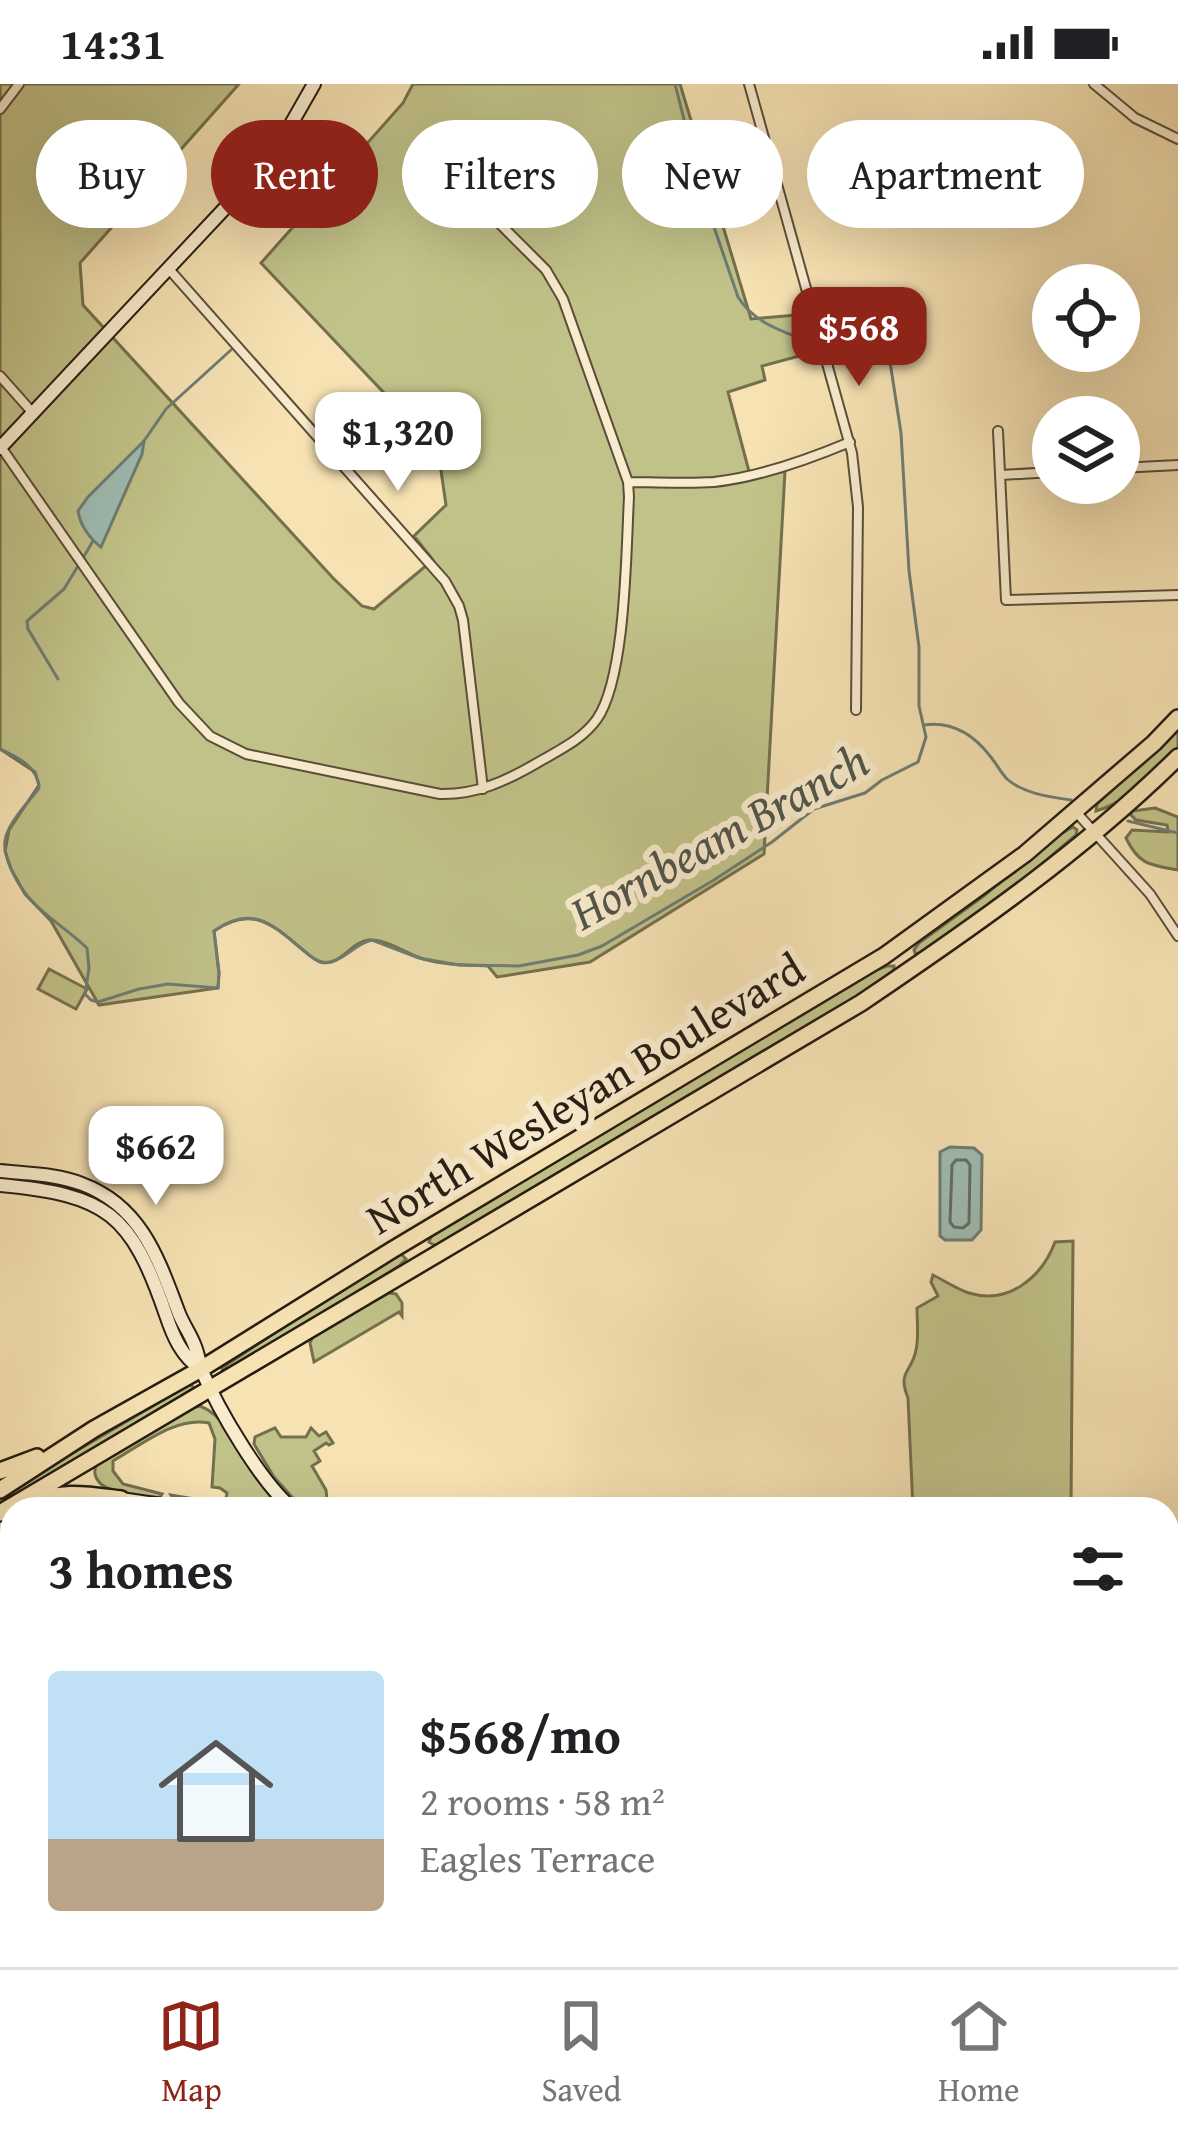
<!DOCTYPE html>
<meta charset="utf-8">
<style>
:root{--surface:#fff;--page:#f2f2f2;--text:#202124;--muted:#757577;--line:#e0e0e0;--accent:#8f2418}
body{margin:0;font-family:"Gentium Book Plus",serif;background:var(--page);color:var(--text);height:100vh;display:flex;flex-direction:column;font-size:45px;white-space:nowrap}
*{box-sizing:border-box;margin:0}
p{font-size:39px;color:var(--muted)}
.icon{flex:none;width:66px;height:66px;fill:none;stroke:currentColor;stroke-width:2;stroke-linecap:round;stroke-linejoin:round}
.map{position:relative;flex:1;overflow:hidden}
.side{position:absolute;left:0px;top:1413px;width:1179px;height:471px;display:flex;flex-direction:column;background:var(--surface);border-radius:36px 36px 0 0;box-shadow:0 12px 48px #0002}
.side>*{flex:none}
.hud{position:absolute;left:36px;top:36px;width:1107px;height:108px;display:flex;gap:24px}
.tools{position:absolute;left:1032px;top:180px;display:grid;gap:24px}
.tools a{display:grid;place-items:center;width:108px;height:108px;border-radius:50%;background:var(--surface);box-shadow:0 12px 48px #0002;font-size:60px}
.price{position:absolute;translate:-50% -102px;padding:0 27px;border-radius:24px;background:#fff;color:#222;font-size:39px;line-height:78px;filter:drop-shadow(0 3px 6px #0008)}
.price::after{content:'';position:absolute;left:50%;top:72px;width:36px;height:27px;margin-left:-18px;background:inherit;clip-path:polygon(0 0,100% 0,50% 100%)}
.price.selected{background:var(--accent);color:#fff}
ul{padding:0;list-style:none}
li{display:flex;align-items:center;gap:36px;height:300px;padding:0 48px}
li+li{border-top:3px solid var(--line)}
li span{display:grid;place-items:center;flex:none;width:336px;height:240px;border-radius:12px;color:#555}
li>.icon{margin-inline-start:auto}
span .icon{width:144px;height:144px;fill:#fffc;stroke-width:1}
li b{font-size:51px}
h2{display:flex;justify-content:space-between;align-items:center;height:144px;padding:0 48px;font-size:51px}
.chip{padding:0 42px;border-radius:54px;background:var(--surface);box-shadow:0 12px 48px #0002;font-size:42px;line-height:108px}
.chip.selected{background:var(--accent);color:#fff}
.status{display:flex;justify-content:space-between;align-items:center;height:84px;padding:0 60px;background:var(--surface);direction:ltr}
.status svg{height:33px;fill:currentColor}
.menu{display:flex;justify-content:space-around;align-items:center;height:168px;border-top:3px solid var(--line);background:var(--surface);font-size:33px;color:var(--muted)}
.menu a{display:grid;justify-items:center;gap:6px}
.menu .selected{color:var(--accent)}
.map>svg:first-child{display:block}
</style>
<div class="status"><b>14:31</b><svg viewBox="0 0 49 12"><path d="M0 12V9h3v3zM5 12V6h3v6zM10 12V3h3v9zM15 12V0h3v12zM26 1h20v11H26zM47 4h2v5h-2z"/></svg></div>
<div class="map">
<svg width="1178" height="1883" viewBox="0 0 1178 1883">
<rect width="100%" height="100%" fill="#f6e2b3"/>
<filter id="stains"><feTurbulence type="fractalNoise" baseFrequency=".00167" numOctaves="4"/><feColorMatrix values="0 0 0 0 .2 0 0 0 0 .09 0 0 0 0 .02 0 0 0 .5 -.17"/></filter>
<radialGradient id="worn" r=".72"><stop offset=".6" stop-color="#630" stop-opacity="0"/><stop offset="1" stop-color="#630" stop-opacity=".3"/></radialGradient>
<path fill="#c1c289" stroke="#74704e" stroke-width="3" d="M0 0H239L80 179 83 221 333 494 362 522 374 525 433 476 414 452 446 421 438 366 261 179 403 19 413 0H680L751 235 808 230 818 267 762 282 765 296 728 308 751 395 785 387 764 770 590 878 497 893 488 882C466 881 444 881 423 875 407 870 386 855 369 856 351 857 340 884 320 878 312 875 304 866 297 861 269 837 249 823 214 847L219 889 218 904 99 921 51 837 25 810 11 785 5 767 9 746 39 701 35 688 0 665Z
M1178 645V665C1154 688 1129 718 1096 727L1097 720Z
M1155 724 1178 733V786C1150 781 1139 781 1126 754L1132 746 1168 748 1167 741 1136 736 1131 731 1132 727Z
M1073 743 1077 746 1076 751 992 822 920 870 915 869 914 866 919 859 985 811 1048 757Z
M887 882H894L893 891 874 904 442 1160 434 1161 429 1158 433 1148 866 890Z
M49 885 87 905 76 925 38 905Z
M1073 1157 1071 1425H913L908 1314C897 1287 912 1288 916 1266 919 1253 917 1237 917 1224L938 1212 931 1198 933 1191C945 1197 957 1205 969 1209 1009 1221 1042 1193 1055 1158Z
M397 1171 401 1170 406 1175 399 1182 235 1284 224 1287 222 1285 228 1280 388 1174Z
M389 1209 396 1210 402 1219V1232L399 1228 314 1278 310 1259 314 1250Z
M190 1300 194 1304 0 1422V1412Z
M200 1322C226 1332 237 1362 250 1385 257 1396 266 1407 275 1418L274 1425H223L175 1417 171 1411 225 1420 227 1409 220 1404 212 1403 215 1355 209 1339C176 1332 141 1361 113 1377V1387L123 1400 162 1410 160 1413C147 1414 108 1409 99 1398 93 1391 95 1387 96 1378L184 1326Z
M275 1344 281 1353H306L311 1344 319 1352 326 1348 333 1359 329 1361 326 1359 314 1367 320 1377 312 1382 326 1406 328 1425 301 1423 274 1393 254 1360 255 1353Z
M0 1541 12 1542V1731L9 1733 12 1760H0Z
M1167 1721 1178 1723V1883H1151L1154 1872H1167Z
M287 1872H390L399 1883H278Z
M586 1872H792L795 1883H578L576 1880Z"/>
<path fill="#9ebdb4" stroke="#6e7d73" stroke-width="3" d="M144 357 142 370 101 463C90 455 80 441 78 427L88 413Z
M950 1063 974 1064 982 1071 981 1146 972 1156H945L940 1152V1068Z"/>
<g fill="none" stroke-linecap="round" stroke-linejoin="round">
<path stroke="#626d63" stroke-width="3" d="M956 1076H966L970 1081 969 1139 963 1144 954 1143 950 1138 952 1081Z"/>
<path stroke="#6e7d73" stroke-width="3" d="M675 0 704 114 738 213C756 242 787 248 817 261
M144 357 166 325 231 266
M83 474 93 457
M58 595 28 545 27 537 64 505 78 482
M924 641C952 637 973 650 990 672 996 679 1001 689 1007 695 1024 710 1051 713 1071 716
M0 665C18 673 38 683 39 704 28 719 12 734 6 752 3 762 6 771 9 780 26 824 55 834 87 864L89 884 85 910 91 916 98 918 139 905 168 900 218 904 219 889 214 847C249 822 269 837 298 862 306 868 312 876 322 878 339 882 355 859 372 856L419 874 459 881 519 882 578 871 602 862 714 796 772 758 814 725 865 709 882 696 918 678 926 653 919 622V563L909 487 901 349 888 265 884 261 827 262
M1128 737 1178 749"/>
<defs>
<path id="street" d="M749 0 852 369 858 423 856 626
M1094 0 1135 34 1178 55
M0 25 19 0
M168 184 445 497 459 522 463 536 483 705
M0 292 32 328
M998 347 1006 516 1178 511
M1 363 179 619 210 652 246 670 440 710C476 711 506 697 537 679 559 666 582 656 597 635 626 593 626 467 629 413L628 398 563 215 546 186 501 141 536 86
M1119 384 1178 381
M1001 391 1053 388
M628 398C657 398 686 400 714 398 760 393 807 376 850 358
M1076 728 1150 810 1178 852
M1167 1515 1178 1452"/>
<path id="secondary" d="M0 364 256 91 286 49 314 0
M0 1087C27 1090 57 1090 82 1100 141 1122 158 1174 178 1227 182 1239 190 1249 194 1260 198 1269 199 1278 202 1287 218 1325 261 1399 293 1425
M0 1101C107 1111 131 1129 166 1231 173 1252 182 1273 200 1284
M121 1415 189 1425
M1167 1716 1178 1717
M271 1883 280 1872"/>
<path id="highway" d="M0 1387 37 1373
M0 1406 94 1345 201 1285 392 1166 884 872 1025 770 1154 659 1178 634
M29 1421C60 1405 89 1411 121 1415
M0 1429 861 919C972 844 1083 767 1178 673"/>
</defs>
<use href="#street" stroke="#5a4e3a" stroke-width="12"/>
<use href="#secondary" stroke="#261d12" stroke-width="16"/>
<use href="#highway" stroke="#261d12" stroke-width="20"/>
<use href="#street" stroke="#f9ecce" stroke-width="8"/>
<use href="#secondary" stroke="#f9ecce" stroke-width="12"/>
<use href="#highway" stroke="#f6e2b3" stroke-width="15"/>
</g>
<g text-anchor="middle" stroke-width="12" stroke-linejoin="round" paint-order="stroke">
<g font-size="45" fill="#261d12" stroke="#f9ecce">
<text transform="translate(585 1009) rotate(-31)" y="16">North Wesleyan Boulevard</text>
</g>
<g font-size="48" font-style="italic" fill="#50554b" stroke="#f9ecce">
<text transform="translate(719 752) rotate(-29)" y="17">Hornbeam Branch</text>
</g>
</g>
<rect width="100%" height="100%" filter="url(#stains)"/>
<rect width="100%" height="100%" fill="url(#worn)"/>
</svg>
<div class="tools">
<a><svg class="icon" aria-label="locate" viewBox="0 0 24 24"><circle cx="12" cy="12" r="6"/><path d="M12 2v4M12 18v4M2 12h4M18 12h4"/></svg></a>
<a><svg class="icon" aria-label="layers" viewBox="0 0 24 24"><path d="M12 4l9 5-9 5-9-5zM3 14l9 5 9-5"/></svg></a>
</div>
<b class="price selected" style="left:859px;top:305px">$568</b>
<b class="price" style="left:398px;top:410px">$1,320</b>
<b class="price" style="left:156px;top:1124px">$662</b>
<div class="hud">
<a class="chip">Buy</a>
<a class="chip selected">Rent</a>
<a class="chip">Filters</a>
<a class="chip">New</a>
<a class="chip">Apartment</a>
</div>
<section class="side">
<h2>3 homes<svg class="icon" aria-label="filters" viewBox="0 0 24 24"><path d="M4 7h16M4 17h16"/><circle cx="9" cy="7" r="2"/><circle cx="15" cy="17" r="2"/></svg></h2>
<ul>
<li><span style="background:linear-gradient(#bfe0f5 70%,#b9a48a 0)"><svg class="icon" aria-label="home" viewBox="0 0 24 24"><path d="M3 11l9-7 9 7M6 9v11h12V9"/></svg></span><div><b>$568/mo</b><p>2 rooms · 58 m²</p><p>Eagles Terrace</p></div></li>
</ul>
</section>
</div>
<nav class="menu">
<a class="selected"><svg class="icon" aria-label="map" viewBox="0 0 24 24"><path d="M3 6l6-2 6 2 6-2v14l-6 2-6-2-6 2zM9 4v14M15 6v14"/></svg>Map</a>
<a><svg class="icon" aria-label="saved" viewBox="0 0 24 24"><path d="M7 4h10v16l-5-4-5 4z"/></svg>Saved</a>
<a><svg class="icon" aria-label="home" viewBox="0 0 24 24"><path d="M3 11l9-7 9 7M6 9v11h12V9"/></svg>Home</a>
</nav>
